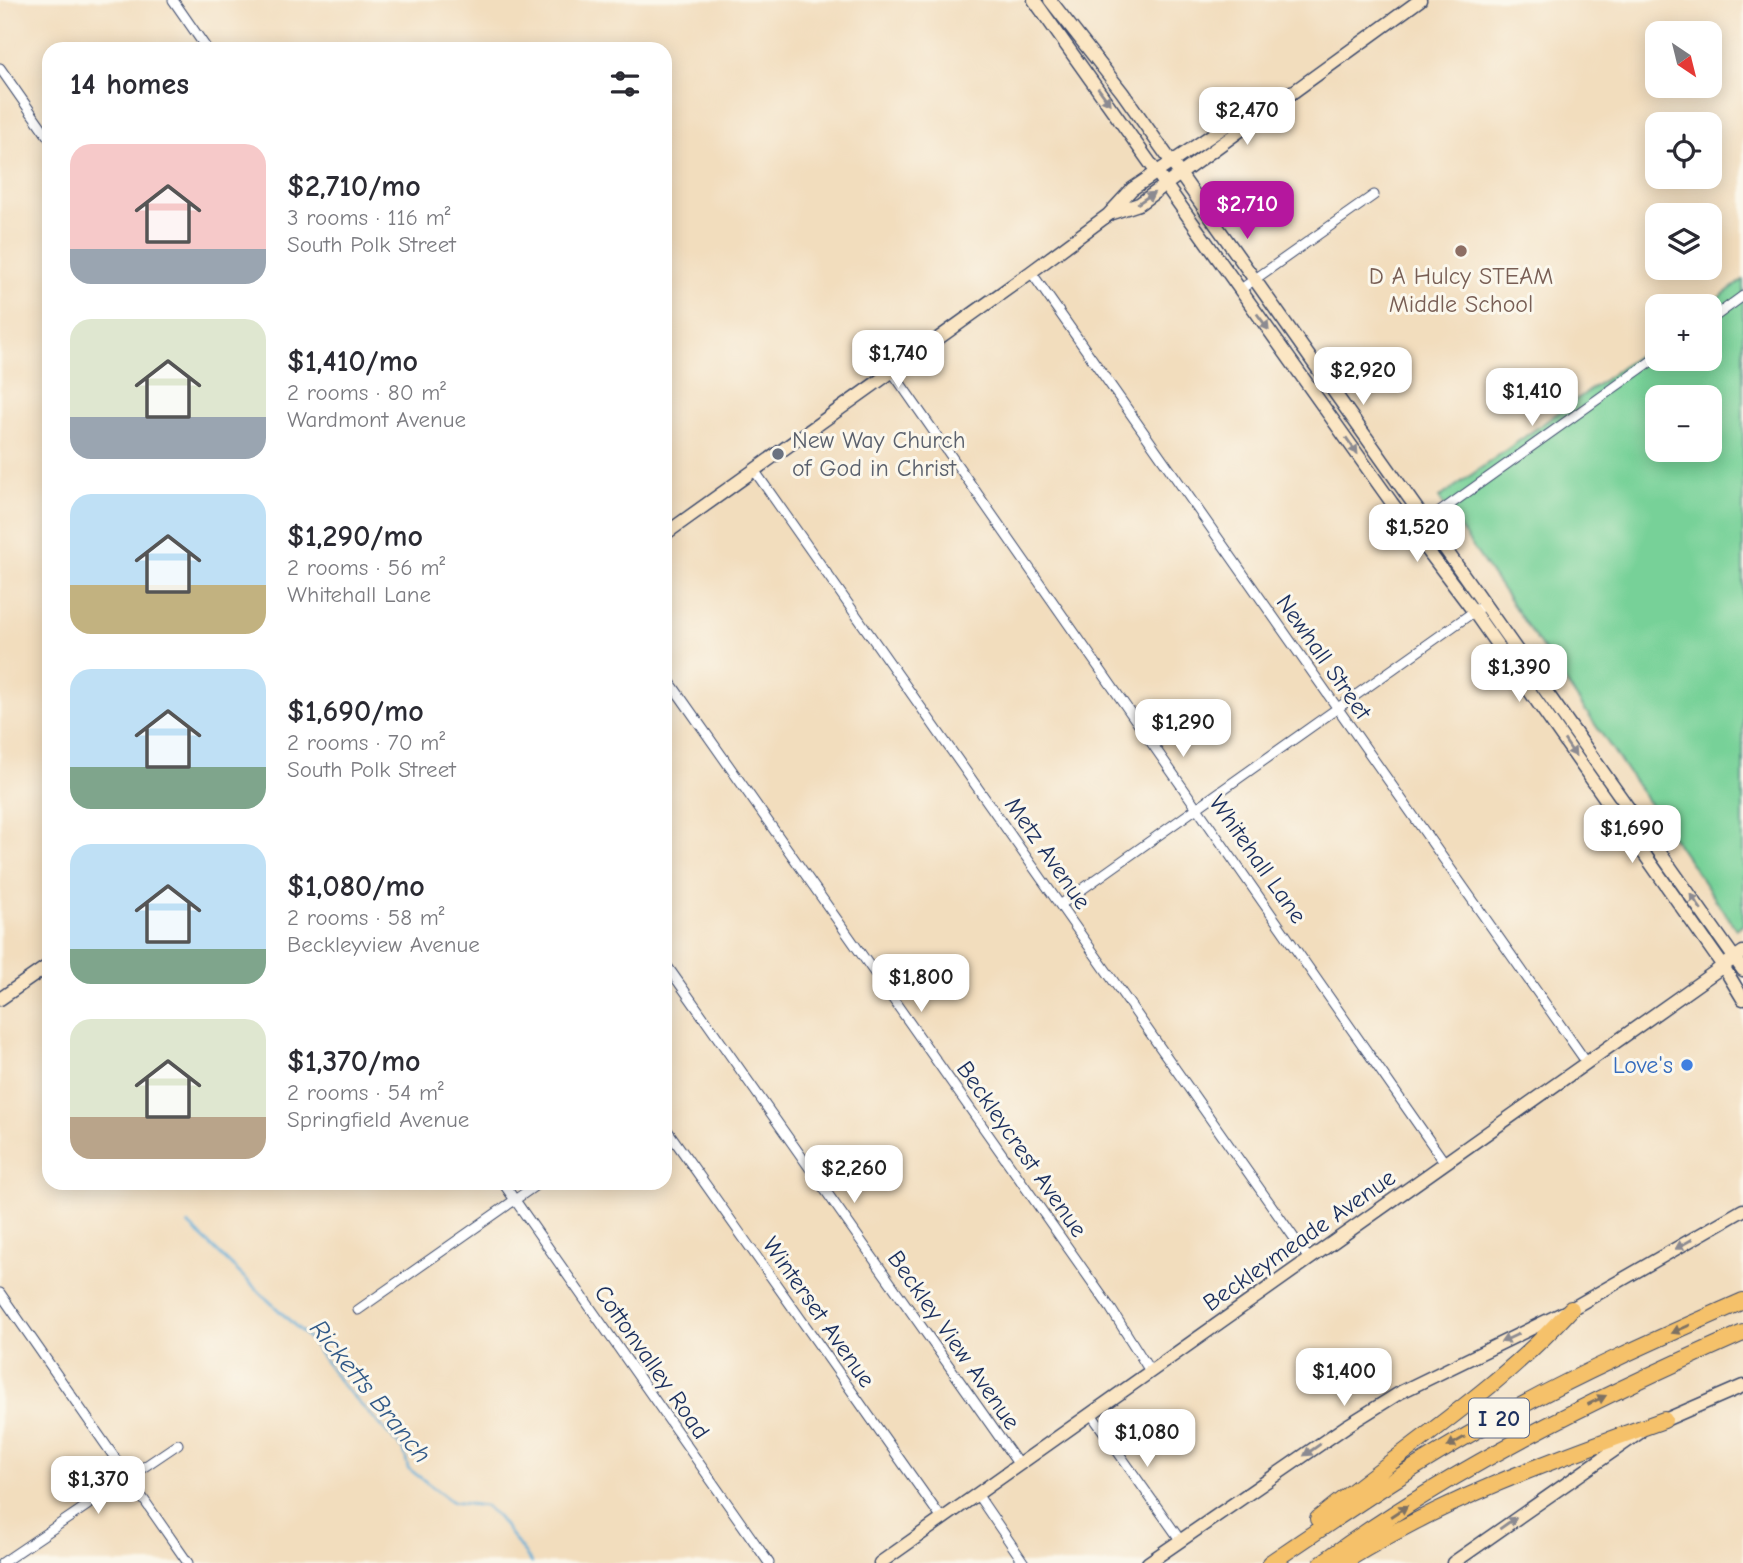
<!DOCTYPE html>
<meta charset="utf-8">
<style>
:root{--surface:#fff;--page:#f2f2f3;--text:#2b2b33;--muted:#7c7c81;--accent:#b5179e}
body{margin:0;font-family:"Comic Neue",sans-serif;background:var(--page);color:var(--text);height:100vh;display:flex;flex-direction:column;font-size:26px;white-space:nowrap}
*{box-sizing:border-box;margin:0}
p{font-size:23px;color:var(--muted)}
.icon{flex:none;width:38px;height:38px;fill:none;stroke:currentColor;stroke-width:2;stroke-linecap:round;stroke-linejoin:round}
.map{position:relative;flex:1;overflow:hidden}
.drawer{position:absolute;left:42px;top:42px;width:630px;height:1148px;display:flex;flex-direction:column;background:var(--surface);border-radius:21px;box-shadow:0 4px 18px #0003}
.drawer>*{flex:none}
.needle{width:46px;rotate:145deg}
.buttons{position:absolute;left:1645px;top:21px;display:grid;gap:14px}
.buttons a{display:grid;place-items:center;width:77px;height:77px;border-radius:14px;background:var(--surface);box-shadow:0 4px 18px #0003;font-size:35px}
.price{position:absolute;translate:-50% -60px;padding:0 16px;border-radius:14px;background:#fff;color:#222;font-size:23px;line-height:46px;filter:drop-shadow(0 2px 4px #0008)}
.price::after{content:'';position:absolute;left:50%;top:42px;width:21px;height:16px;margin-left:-10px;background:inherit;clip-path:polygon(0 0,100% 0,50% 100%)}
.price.on{background:var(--accent);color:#fff}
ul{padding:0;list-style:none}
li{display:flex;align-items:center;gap:21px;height:175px;padding:0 28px}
li span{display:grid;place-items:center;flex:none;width:196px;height:140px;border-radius:21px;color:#555}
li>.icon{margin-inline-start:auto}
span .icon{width:84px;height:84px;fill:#fffc;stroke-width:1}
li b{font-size:30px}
h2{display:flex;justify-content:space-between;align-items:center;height:84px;padding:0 28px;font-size:30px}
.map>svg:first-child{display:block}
</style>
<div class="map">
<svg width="1743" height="1563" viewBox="0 0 1743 1563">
<rect width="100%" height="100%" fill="#fbf7ec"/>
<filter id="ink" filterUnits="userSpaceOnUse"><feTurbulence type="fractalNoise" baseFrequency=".0143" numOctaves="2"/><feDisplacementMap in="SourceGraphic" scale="14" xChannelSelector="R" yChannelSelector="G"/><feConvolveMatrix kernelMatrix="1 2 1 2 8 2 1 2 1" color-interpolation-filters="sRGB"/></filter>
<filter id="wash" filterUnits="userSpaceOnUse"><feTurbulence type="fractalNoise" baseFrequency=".00686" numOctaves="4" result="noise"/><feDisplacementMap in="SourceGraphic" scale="28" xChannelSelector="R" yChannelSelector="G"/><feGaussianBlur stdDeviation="1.57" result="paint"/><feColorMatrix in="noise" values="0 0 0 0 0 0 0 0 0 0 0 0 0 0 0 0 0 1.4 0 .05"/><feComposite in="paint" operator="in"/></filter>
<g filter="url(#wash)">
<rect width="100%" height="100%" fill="#f2ddbd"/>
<path fill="#77d198" stroke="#49807b" stroke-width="2" fill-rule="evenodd" d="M1743 280V924L1736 929 1439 498 1657 342V359H1710V306H1707ZM1657 397H1710V450H1657Z"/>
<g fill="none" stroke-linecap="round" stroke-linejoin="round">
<path stroke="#5eabd7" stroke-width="2.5" d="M188 1224 309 1339 343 1386 404 1450 408 1468 452 1502 484 1506 495 1514 532 1563"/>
</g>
</g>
<g filter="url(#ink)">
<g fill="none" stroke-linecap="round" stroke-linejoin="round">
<defs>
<path id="street" d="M173 0 207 49
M0 68 49 138
M1031 272 1587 1063
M1241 289 1374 195
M1710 320 1743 296
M893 373 1445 1163
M754 470 1309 1259
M1413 531 1657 357
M665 675 1111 1309 1150 1371
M1060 905 1479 608
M665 963 1019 1465
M665 1127 942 1519
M503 1183 769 1563
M0 1293 188 1563
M358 1310 539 1183
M1091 1414 1181 1541
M977 1494 1024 1563
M2 1563 178 1444"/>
<path id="secondary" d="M1034 0 1392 503 1474 612 1723 966 1743 999
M1050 0 1122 92 1743 970
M1112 213 1139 204 1420 0
M665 534 1031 272 1108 215 1132 189 1261 102 1294 91
M0 999 49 965
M1658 1423 1743 1386
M880 1563 1743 952
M1148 1563 1348 1425 1401 1392 1571 1309 1743 1210
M1453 1563 1639 1433"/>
<path id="highway" d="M1318 1519C1403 1449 1497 1391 1571 1309
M1270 1563C1348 1510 1425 1457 1508 1413 1584 1371 1664 1336 1743 1301
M1322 1563C1452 1468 1596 1398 1743 1333
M1342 1563C1443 1499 1552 1460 1664 1420"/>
</defs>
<use href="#street" stroke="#3b496c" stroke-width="11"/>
<use href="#secondary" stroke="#3b496c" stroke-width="15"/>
<use href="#highway" stroke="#3b496c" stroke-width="18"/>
<use href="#street" stroke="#fff" stroke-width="9"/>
<use href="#secondary" stroke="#fbe6c4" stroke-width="12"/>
<use href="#highway" stroke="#f5c16b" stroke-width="16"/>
</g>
<defs><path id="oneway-solid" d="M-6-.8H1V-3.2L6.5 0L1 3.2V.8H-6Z" transform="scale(1.75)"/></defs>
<g fill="#8b8a91">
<use href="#oneway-solid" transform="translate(1104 96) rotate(54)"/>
<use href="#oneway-solid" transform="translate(1146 198) rotate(-34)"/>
<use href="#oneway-solid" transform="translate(1263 322) rotate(54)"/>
<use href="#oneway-solid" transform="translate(1352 446) rotate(55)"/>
<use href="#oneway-solid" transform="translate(1570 748) rotate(55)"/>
<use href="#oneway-solid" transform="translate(1696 902) rotate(-125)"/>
<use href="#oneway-solid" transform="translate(1684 1244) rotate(150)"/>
<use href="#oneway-solid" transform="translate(1510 1338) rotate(155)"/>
<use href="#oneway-solid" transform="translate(1312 1450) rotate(145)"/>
<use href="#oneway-solid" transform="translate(1508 1523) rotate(-35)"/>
</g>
<g fill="#7d7164">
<use href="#oneway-solid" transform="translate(1681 1329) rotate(156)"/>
<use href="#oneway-solid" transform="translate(1597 1400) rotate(-26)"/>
<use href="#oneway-solid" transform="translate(1456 1442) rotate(150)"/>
<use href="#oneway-solid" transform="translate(1399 1511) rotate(-33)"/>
</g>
</g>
<circle fill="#8d6e63" stroke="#fbf7ec" stroke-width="2.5" cx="1461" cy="251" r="7"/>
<circle fill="#6b7280" stroke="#fbf7ec" stroke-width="2.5" cx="778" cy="454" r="7"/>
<circle fill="#3f7fe0" stroke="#fbf7ec" stroke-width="2.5" cx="1687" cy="1065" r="7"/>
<g text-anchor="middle" stroke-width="6" stroke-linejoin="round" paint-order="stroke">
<rect fill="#fbf7ec" stroke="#5e6b89" stroke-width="2" x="1469" y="1398.5" width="60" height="39" rx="5"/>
<g font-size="23" font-weight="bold" fill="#1b2f5e">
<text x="1499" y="1426">I 20</text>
</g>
<g font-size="24" fill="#785e54" stroke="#fbf7ec">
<text x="1461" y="284">D A Hulcy STEAM<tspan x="1461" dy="28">Middle School</tspan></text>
</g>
<g font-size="24" fill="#5b616d" stroke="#fbf7ec" text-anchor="start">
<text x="792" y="448">New Way Church<tspan x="792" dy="28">of God in Christ</tspan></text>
</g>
<g font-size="24" fill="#1b2f5e" stroke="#fbf7ec">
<text transform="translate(1324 657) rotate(55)" y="8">Newhall Street</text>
<text transform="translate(1048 853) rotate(55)" y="8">Metz Avenue</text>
<text transform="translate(1258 859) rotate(55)" y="8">Whitehall Lane</text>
<text transform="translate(1022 1149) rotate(55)" y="8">Beckleycrest Avenue</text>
<text transform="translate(1299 1240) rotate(-35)" y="8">Beckleymeade Avenue</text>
<text transform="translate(819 1312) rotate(55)" y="8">Winterset Avenue</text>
<text transform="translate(954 1340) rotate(55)" y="8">Beckley View Avenue</text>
<text transform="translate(652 1362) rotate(55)" y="8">Cottonvalley Road</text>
</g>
<g font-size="24" fill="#366cbe" stroke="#fbf7ec" text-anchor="end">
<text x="1673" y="1073">Love's</text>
</g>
<g font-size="26" font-style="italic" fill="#325a88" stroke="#fbf7ec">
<text transform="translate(371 1391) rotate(51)" y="9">Ricketts Branch</text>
</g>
</g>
</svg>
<div class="buttons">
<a><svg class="needle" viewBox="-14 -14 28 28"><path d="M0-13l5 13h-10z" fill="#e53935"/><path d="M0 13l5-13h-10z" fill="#7c7c81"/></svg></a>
<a><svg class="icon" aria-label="locate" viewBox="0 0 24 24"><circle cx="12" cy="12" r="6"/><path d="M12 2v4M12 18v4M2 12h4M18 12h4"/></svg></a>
<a><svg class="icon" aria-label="layers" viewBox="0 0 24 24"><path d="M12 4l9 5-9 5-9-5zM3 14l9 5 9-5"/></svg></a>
<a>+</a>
<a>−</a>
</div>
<b class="price" style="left:1247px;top:147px">$2,470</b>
<b class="price on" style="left:1247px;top:241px">$2,710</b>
<b class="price" style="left:898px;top:390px">$1,740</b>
<b class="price" style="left:1363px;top:407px">$2,920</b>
<b class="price" style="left:1532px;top:428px">$1,410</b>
<b class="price" style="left:1417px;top:564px">$1,520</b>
<b class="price" style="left:1519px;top:704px">$1,390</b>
<b class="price" style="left:1183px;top:759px">$1,290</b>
<b class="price" style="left:1632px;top:865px">$1,690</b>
<b class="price" style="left:921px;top:1014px">$1,800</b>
<b class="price" style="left:854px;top:1205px">$2,260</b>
<b class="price" style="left:1344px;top:1408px">$1,400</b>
<b class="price" style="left:1147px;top:1469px">$1,080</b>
<b class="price" style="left:98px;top:1516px">$1,370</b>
<section class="drawer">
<h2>14 homes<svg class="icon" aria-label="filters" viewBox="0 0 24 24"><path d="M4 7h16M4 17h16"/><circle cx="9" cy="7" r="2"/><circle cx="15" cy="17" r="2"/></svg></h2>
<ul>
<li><span style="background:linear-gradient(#f6c9c9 75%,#9aa5b1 0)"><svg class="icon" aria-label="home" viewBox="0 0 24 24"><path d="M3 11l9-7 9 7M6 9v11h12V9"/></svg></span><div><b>$2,710/mo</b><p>3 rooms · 116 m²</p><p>South Polk Street</p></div></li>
<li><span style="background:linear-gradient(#dfe7d0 70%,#9aa5b1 0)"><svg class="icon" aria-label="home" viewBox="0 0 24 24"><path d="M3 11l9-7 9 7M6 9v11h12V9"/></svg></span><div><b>$1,410/mo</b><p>2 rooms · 80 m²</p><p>Wardmont Avenue</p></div></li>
<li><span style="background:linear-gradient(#bfe0f5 65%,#c2b280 0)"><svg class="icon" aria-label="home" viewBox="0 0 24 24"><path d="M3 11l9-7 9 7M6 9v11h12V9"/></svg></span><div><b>$1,290/mo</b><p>2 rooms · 56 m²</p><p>Whitehall Lane</p></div></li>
<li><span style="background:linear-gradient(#bfe0f5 70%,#7fa58c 0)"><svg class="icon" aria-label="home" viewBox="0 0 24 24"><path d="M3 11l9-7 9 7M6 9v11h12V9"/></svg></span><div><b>$1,690/mo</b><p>2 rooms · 70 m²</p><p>South Polk Street</p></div></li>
<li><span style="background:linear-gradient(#bfe0f5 75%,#7fa58c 0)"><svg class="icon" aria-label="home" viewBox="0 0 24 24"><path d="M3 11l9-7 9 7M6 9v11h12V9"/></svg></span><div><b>$1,080/mo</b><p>2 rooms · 58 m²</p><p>Beckleyview Avenue</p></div></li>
<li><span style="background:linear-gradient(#dfe7d0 70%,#b9a48a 0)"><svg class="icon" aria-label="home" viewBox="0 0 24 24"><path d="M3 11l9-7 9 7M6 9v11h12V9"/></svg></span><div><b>$1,370/mo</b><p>2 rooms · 54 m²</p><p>Springfield Avenue</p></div></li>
</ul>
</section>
</div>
